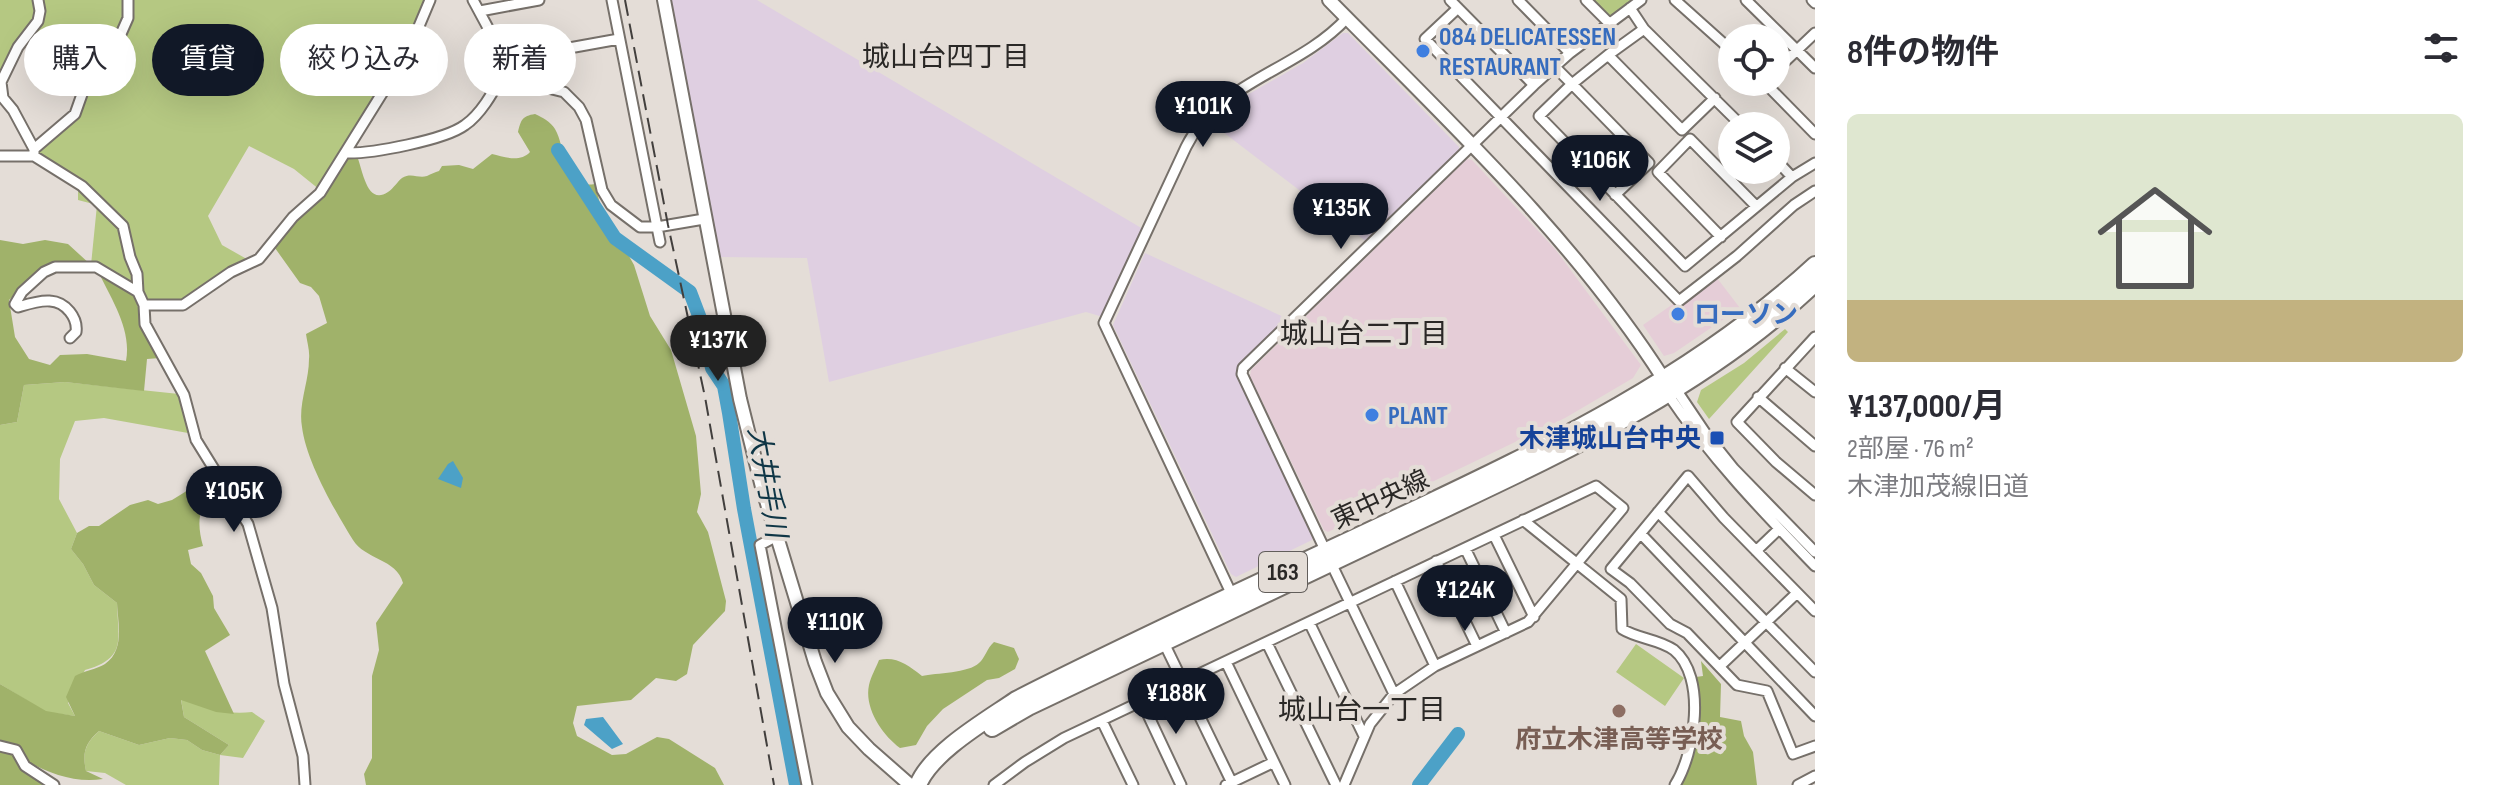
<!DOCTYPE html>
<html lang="ja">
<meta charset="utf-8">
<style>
:root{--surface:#fff;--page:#f7f7f7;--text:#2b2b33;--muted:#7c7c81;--accent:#111827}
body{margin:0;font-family:"Sofia Sans Condensed","Noto Sans JP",sans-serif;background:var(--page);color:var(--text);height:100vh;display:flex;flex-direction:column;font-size:30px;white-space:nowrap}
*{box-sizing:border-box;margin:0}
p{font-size:26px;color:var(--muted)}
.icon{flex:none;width:44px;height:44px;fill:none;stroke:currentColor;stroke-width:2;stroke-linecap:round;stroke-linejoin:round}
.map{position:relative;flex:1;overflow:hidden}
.side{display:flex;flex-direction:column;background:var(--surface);width:680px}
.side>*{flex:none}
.guide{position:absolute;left:24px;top:24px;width:760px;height:72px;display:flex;gap:16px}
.buttons{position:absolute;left:1718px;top:24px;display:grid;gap:16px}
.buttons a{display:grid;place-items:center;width:72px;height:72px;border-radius:50%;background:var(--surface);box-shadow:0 8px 32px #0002;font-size:40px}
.price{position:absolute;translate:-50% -68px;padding:0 18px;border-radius:28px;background:var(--accent);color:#fff;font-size:26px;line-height:52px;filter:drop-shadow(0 2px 4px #0008)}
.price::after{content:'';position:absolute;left:50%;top:48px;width:24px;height:18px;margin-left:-12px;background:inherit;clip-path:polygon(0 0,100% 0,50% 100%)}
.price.active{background:#222;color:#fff}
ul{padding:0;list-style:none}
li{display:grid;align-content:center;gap:16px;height:424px;padding:0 32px}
li span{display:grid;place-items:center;height:248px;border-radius:12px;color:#555}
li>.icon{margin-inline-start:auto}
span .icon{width:144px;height:144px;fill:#fffc;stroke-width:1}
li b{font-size:34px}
h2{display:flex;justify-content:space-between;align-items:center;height:96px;padding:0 32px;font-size:34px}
.tag{padding:0 28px;border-radius:36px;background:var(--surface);box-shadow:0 8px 32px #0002;font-size:28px;line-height:72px}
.tag.active{background:var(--accent);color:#fff}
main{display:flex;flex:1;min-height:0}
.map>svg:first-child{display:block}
</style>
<main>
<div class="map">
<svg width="1815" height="785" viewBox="0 0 1815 785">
<rect width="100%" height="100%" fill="#e4ddd7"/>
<path fill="#e5cdd7" d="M1467 159 1472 160 1555 249 1641 365 1633 378 1565 418 1328 532 1324 530 1250 376 1251 370Z
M1717 278 1740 308 1674 353 1664 356 1643 325 1673 304 1678 307Z"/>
<path fill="#dfcfe1" d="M671 0H757L1143 229 1103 317 1086 312 829 382 807 258 720 257Z
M1343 33H1348L1459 147V152L1367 242 1210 122 1228 106 1303 63Z
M1145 253 1288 319 1236 370 1314 534 1312 540 1236 577 1231 574 1113 325Z"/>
<path fill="#b5c882" d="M0 0H127C129 34 103 65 82 88L71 82 82 69 26 43C10 52 3 82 0 99Z
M129 0H426L410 35 411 41 320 190 294 169 249 146 208 216 222 245 252 262 193 298 175 303 146 300 122 221 35 154 76 115 85 90 107 66Z
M1591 0H1633L1611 16 1606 15Z
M29 158 80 187 119 224 137 286 91 265 97 205 78 200V189Z
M1785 329 1788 332 1709 419 1697 402 1701 390 1744 363Z
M65 382 179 394 188 433 104 418 75 421 60 459 59 499 77 533 71 549 83 564 94 585 117 603C118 640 127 658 85 670L68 703 75 716 46 712 0 684V425L17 422 24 385Z
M1636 644 1684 678 1665 706 1616 672Z
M181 699C206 708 226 715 252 712L265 721 243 758 220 755 219 785H126L105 773 86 771C82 753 85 744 99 731L139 745 170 738 187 740 202 750 220 755 229 745 184 717Z"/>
<path fill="#a0b26a" d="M535 114C542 117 551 122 555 129 567 149 560 190 595 184L600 204 634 265 650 316 671 350 696 436 701 494 697 512 708 532 726 601 725 611 693 645 687 674 676 681 656 678 631 700 577 706 573 723 577 736 612 755 626 754 657 737 669 739 715 768 724 785H366L364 774 372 758V676L379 650 376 623 403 583C397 559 364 559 353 540 335 511 306 461 302 427 298 404 309 382 309 359 310 351 307 342 306 334L327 323 319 296 311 287 300 283 275 248 276 243 346 159 357 156C363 171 367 206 388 192 394 188 397 182 402 178 412 172 418 179 427 176 431 174 435 172 439 171L442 166 459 165 473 169 492 154C504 157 520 163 530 152L518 132C521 120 522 116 535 114Z
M0 240 23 244 45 240 68 244 91 265 42 270 9 300 15 337 29 359 50 365 60 355 87 354 126 361C132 329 111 299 98 271L135 295 142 324 160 358 147 359 144 391 65 382 24 385 17 422 0 425Z
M198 484 215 488V491C197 507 197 524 203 546L188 550 191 564 201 573 213 596 214 608 230 635 205 651 234 714 216 712 181 700 184 717 229 745 220 755 202 750 187 740 170 738 139 745 99 731C85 743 82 753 86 771L103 779C66 785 30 765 0 744V684L46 711 75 716 66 697 75 676C84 671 97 669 105 664 125 650 118 624 117 603L94 585 83 564 71 549 77 533 89 526H99L130 505 148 500 158 504 172 500Z
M994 642 1014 648 1019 659 1015 669 999 678 987 680 943 709 927 726 916 745 900 748C882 735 864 708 869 685 871 676 876 668 879 660 896 656 908 665 922 676 936 673 969 673 979 663 985 658 987 648 994 642Z
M1701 661 1721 684 1720 717 1741 721 1744 736 1753 752 1757 785H1679C1698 750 1697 715 1696 677L1703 676Z
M0 748 11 750 51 785H0Z"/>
<path fill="#4ca1c7" d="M453 461 463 478 461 488 438 479 448 464Z
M603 717 623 744 612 749 584 725 586 719Z"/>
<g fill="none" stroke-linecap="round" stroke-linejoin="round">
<path stroke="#4ca1c7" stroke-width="14" d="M558 150 615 238 690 292 701 321 712 368 724 386 729 413 744 509 796 785
M1419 785 1458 734"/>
<defs>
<path id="street" d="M473 0 508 65 540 86 564 92 579 107 586 120 602 190 611 205 640 227H657L704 219
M612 0 660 242
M1450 0 1534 85
M1518 0 1570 53
M1586 0 1609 23
M1675 0 1732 51
M1746 0 1815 68
M1812 0 1815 3
M1458 8 1425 39 1679 301 1737 256 1794 205 1815 191
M1630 8 1644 29 1742 126
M480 11 539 0
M1644 29 1608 55 1682 130 1715 98
M1608 55 1572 84 1649 163 1615 195
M1554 66 1572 84 1539 116 1685 266 1792 177 1776 160
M1776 70 1815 33
M523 75 536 54 619 39
M1764 82 1815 134
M34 149 13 110 3 98 1 82 18 47 38 21 40 11 38 0
M345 153C371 154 445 140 465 125 484 112 497 84 508 65
M0 156H34L82 186 123 226 130 257 137 274 138 292 144 305 145 324 184 395 196 440 248 524 272 608 284 684 303 756 305 785
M34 156V149L75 114 86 83 109 61 128 18V0
M1792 177 1815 163
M1721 237 1658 172 1690 139 1756 206
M144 305H183L231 272 259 259 293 217 320 193 409 50 430 0
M1815 337 1737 422 1776 462 1815 495
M70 338 76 332C78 318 66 302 50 301 40 300 28 304 18 307L15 304 22 292 44 272 55 267H96L138 292
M1785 368 1815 392
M1675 388 1706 434 1734 469 1815 552
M1667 393C1710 457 1762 511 1815 566
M1758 397 1815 446
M1658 512 1815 672
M1523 520 1621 599 1622 629C1638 639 1659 639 1674 650 1707 677 1695 753 1675 785
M1641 534 1815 716
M1494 535 1534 617
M777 536 760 545 807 785
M1465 548 1506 633
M1756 551 1779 529
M1326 552 1242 374 1243 368 1534 85 1570 53 1641 0
M1436 561 1477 646
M1331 563 1394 694
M1395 581 1435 666
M1232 595 1104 323 1186 147C1219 80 1297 72 1347 18
M1815 611 1724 518 1688 476 1611 569 1630 583 1670 624 1687 633 1737 685 1767 691 1793 754 1815 746
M1309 622 1364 736
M1164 643 1233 785
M1267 643 1336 785
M1226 662 1285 785
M1720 666 1797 593
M1142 702 1181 785
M1102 721 1133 785
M0 746 16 750 25 766 54 785
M994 785 1025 762 1064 738 1596 486 1623 508 1528 622 1435 666 1394 694 1370 724 1344 785
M1226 785 1274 762
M1798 785 1815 776"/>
<path id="secondary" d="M664 0 740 399 762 487 815 662 827 693 848 727 869 749 910 785
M1329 0C1447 120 1572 236 1663 378"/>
<path id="highway" d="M992 728 1028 707C1158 645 1287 584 1417 522 1556 456 1702 391 1815 283
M918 785C931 752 987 720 1016 700 1143 635 1274 576 1403 515 1549 446 1696 375 1815 265"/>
</defs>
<use href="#street" stroke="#76706a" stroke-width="13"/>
<use href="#secondary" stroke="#76706a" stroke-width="16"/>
<use href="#highway" stroke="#76706a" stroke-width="20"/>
<use href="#street" stroke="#fff" stroke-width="9"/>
<use href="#secondary" stroke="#fff" stroke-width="12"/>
<use href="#highway" stroke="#fff" stroke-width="16"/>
<path stroke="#423f3d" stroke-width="2" stroke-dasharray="16 8" stroke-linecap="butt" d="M625 0 668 225 705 397 774 785"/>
</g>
<g fill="#3f7fe0" stroke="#e4ddd7" stroke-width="3">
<circle cx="1423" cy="51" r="8"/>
<circle cx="1678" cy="314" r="8"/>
<circle cx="1372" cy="415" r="8"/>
</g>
<rect fill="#1a4fb4" stroke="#e4ddd7" stroke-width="3" x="1709" y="430" width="16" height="16" rx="4"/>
<circle fill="#8d6e63" stroke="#e4ddd7" stroke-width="3" cx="1619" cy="711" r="8"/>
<g text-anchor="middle" stroke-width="8" stroke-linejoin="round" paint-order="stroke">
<rect fill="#e4ddd7" stroke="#625e5b" stroke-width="2" x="1259" y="552" width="48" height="40" rx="6"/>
<g font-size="24" font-weight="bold" fill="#2a2826">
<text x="1283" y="580">163</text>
</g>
<g font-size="26" font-weight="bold" fill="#366cbe" stroke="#e4ddd7" text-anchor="start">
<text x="1439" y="45">084 DELICATESSEN<tspan x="1439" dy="30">RESTAURANT</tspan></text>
<text x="1694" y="323">ローソン</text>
<text x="1388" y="424">PLANT</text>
</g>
<g font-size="26" font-weight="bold" fill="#164399" stroke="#e4ddd7" text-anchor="end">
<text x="1701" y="447">木津城山台中央</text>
</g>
<g font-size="26" fill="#2a2826" stroke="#e4ddd7">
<text transform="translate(1380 499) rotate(-25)" y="9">東中央線</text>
</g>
<g font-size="26" font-weight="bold" fill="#785e54" stroke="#e4ddd7">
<text x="1619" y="748">府立木津高等学校</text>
</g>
<g font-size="28" fill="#2a2826" stroke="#e4ddd7">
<text x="946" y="66">城山台四丁目</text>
<text x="1364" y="343">城山台二丁目</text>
<text x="1362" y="719">城山台一丁目</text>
</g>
<g font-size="28" font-style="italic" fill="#0f3646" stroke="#e4ddd7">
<text transform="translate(768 482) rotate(80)" y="10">大井手川</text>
</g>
</g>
</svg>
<div class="buttons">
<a><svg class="icon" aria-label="locate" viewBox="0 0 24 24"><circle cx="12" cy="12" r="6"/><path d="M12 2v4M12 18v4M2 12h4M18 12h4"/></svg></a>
<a><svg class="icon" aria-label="layers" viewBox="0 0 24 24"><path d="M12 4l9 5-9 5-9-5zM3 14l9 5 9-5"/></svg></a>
</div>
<b class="price" style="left:1203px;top:149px">¥101K</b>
<b class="price" style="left:1600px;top:203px">¥106K</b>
<b class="price" style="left:1341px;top:251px">¥135K</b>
<b class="price active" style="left:718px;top:383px">¥137K</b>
<b class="price" style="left:234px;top:534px">¥105K</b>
<b class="price" style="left:1465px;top:633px">¥124K</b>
<b class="price" style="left:835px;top:665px">¥110K</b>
<b class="price" style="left:1176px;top:736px">¥188K</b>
<div class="guide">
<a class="tag">購入</a>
<a class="tag active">賃貸</a>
<a class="tag">絞り込み</a>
<a class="tag">新着</a>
</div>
</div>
<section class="side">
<h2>8件の物件<svg class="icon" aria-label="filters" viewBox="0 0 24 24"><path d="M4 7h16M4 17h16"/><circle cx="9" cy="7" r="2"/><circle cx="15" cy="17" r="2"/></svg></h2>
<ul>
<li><span style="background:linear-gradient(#dfe7d0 75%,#c2b280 0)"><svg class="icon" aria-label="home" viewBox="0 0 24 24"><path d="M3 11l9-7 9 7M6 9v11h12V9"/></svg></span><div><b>¥137,000/月</b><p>2部屋 · 76 m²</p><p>木津加茂線旧道</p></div></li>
</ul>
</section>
</main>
